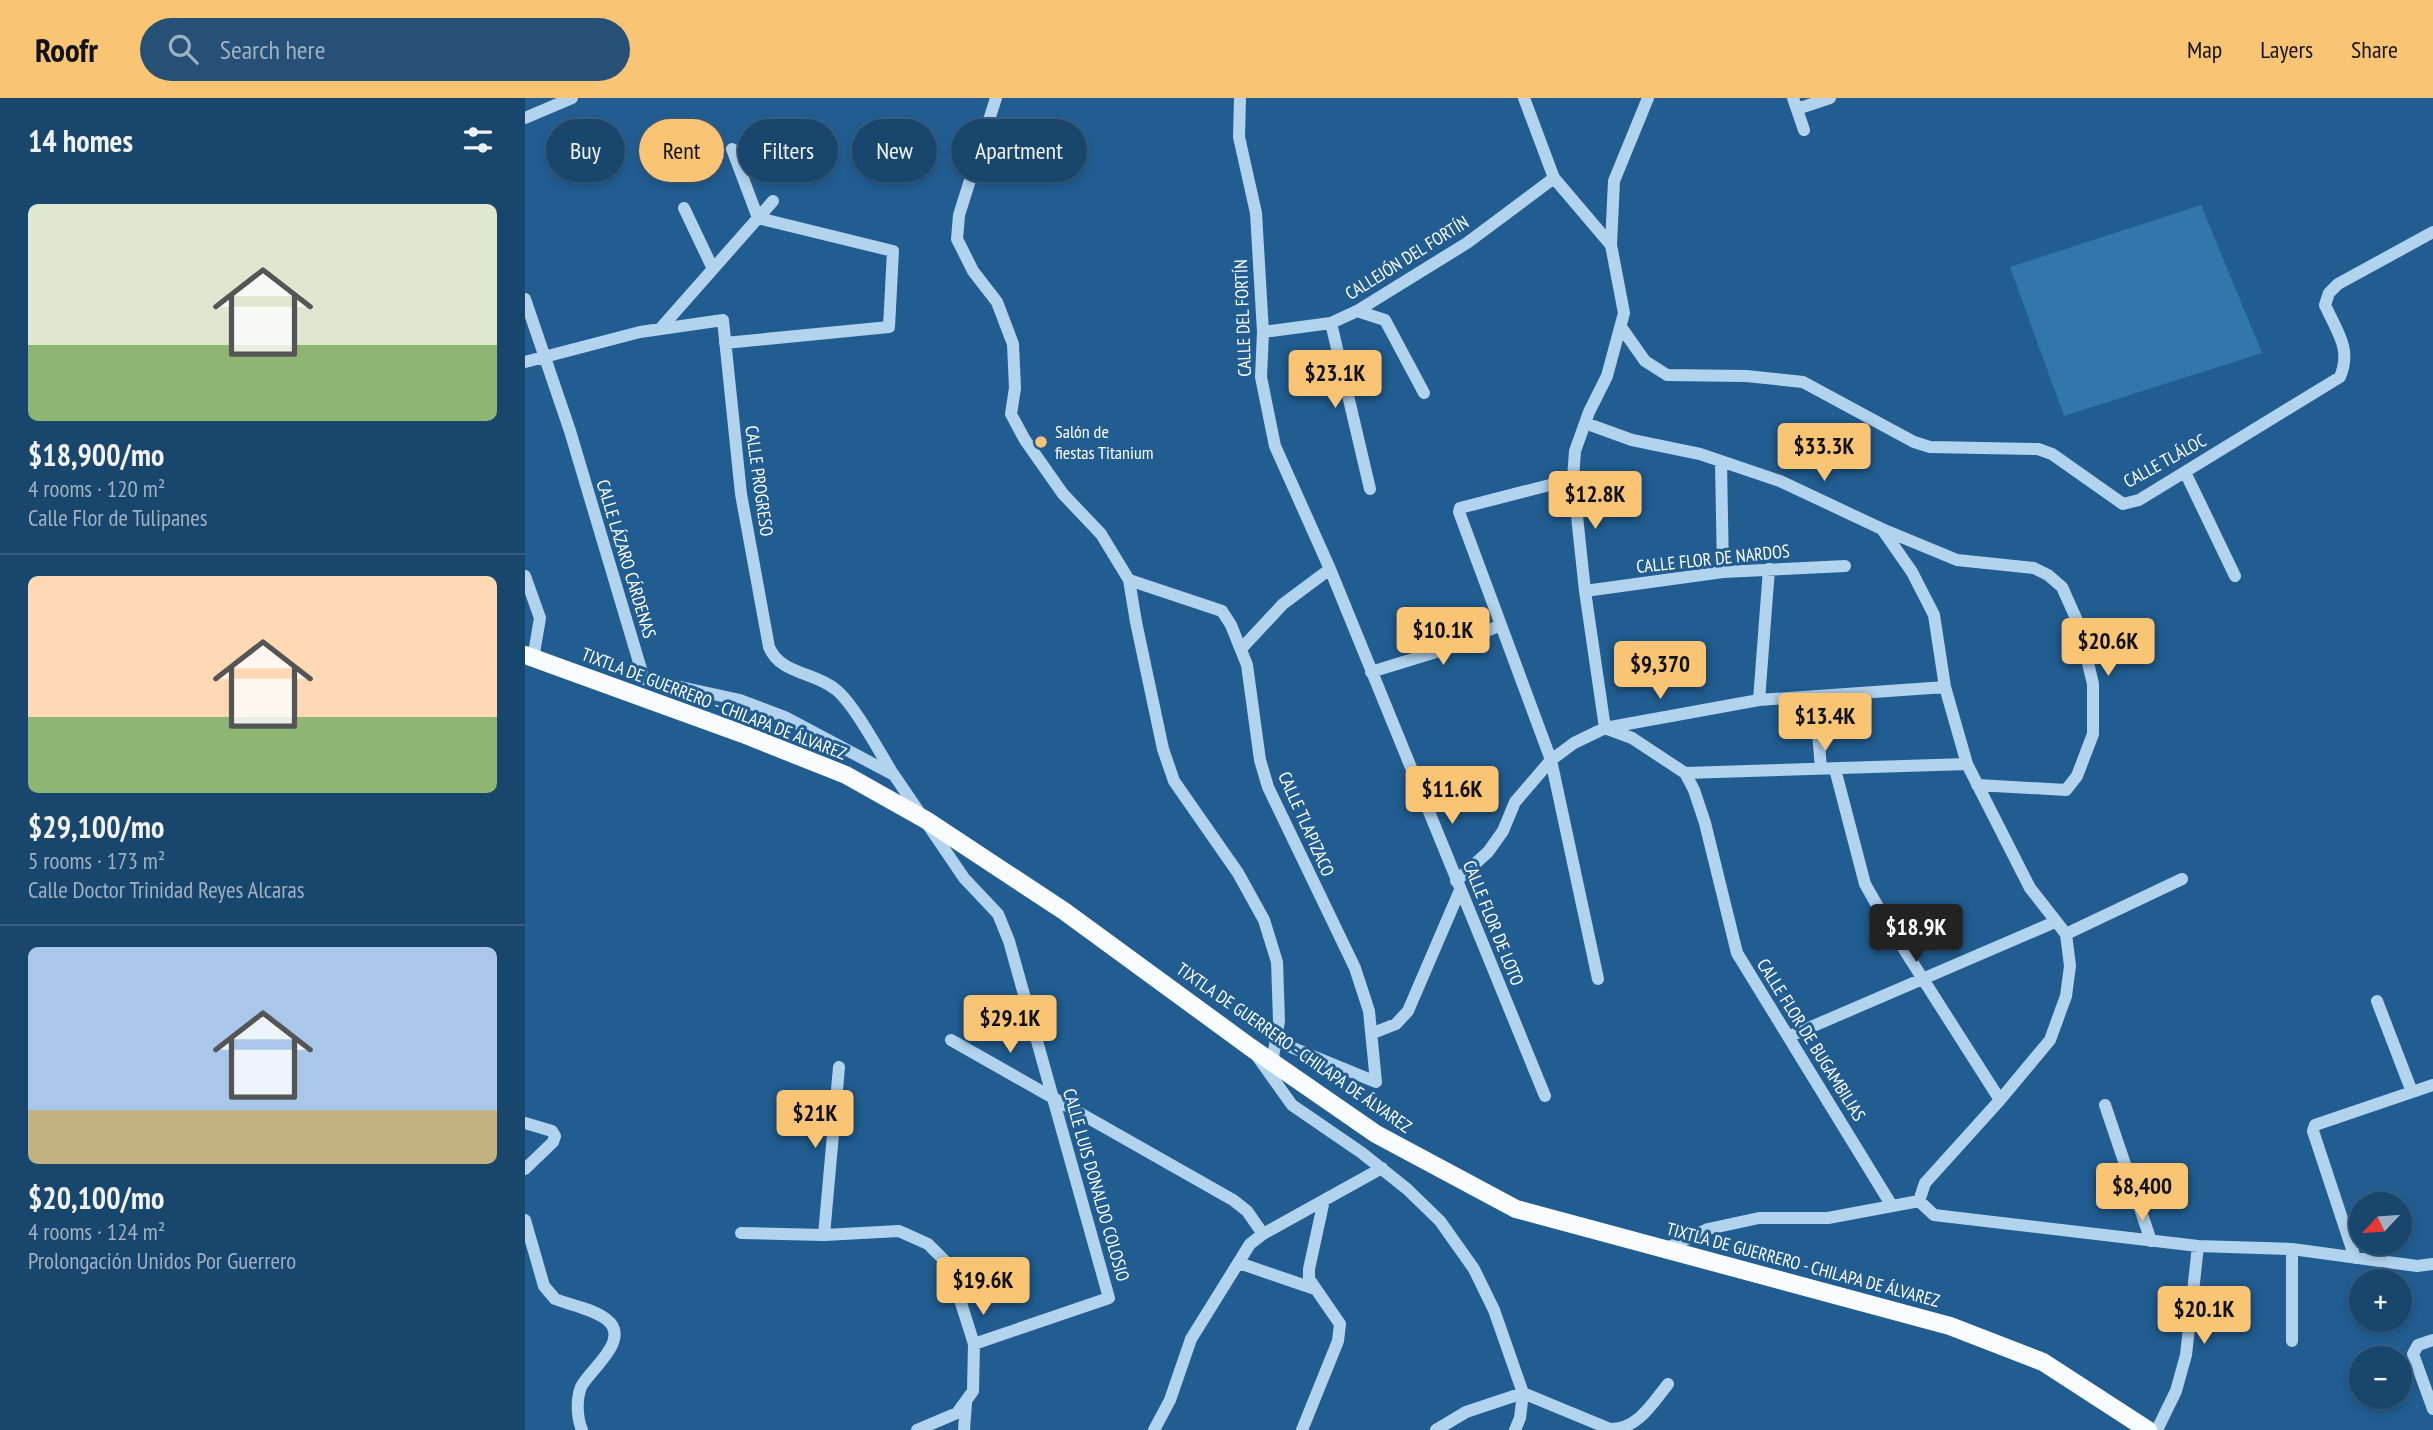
<!DOCTYPE html>
<meta charset="utf-8">
<style>
:root{--surface:#19466d;--page:#265075;--text:#f1f3f6;--muted:#9fb1c2;--line:#375e80;--accent:#f9c574}
body{margin:0;font-family:"PT Sans Narrow",sans-serif;background:var(--page);color:var(--text);height:100vh;display:flex;flex-direction:column;font-size:26px;white-space:nowrap}
*{box-sizing:border-box;margin:0}
p{font-size:23px;color:var(--muted)}
.icon{flex:none;width:38px;height:38px;fill:none;stroke:currentColor;stroke-width:2;stroke-linecap:round;stroke-linejoin:round}
.map{position:relative;flex:1;overflow:hidden}
.side{display:flex;flex-direction:column;background:var(--surface);width:525px}
.side>*{flex:none}
.banner{position:absolute;left:21px;top:21px;width:665px;height:63px;display:flex;gap:14px}
.needle{width:46px;rotate:244deg}
.tools{position:absolute;left:1824px;top:1094px;display:grid;gap:14px}
.tools a{display:grid;place-items:center;width:63px;height:63px;border-radius:50%;background:var(--surface);box-shadow:0 4px 10px #0003,0 0 0 2px var(--line);font-size:35px}
.price{position:absolute;translate:-50% -60px;padding:0 16px;border-radius:7px;background:var(--accent);color:#111;font-size:23px;line-height:46px;filter:drop-shadow(0 2px 4px #0008)}
.price::after{content:'';position:absolute;left:50%;top:42px;width:21px;height:16px;margin-left:-10px;background:inherit;clip-path:polygon(0 0,100% 0,50% 100%)}
.price.current{background:#222;color:#fff}
ul{padding:0;list-style:none}
li{display:grid;align-content:center;gap:14px;height:371px;padding:0 28px}
li+li{border-top:2px solid var(--line)}
li span{display:grid;place-items:center;height:217px;border-radius:10px;color:#555}
li>.icon{margin-inline-start:auto}
span .icon{width:126px;height:126px;fill:#fffc;stroke-width:1}
li b{font-size:30px}
h2{display:flex;justify-content:space-between;align-items:center;height:84px;padding:0 28px;font-size:30px}
.tag{padding:0 24px;border-radius:32px;background:var(--surface);box-shadow:0 4px 10px #0003,0 0 0 2px var(--line);font-size:24px;line-height:63px}
.tag.current{background:var(--accent);color:#111}
header{display:flex;align-items:center;gap:42px;box-sizing:border-box;height:98px;padding:0 35px;background:var(--accent);color:#111}
header strong{font-size:33px}
nav{display:flex;gap:38px;margin-inline-start:auto;font-size:24px}
.search{width:490px;height:63px;background:var(--page);display:flex;align-items:center;gap:18px;box-sizing:border-box;padding:0 24px;border-radius:38px;color:var(--muted);font-size:26px}
main{display:flex;flex:1;min-height:0}
.map>svg:first-child{display:block}
</style>
<header>
<strong>Roofr</strong>
<div class="search"><svg class="icon" aria-label="search" viewBox="0 0 24 24"><circle cx="10" cy="10" r="6"/><path d="M15 15l6 6"/></svg>Search here</div>
<nav><a>Map</a><a>Layers</a><a>Share</a></nav>
</header>
<main>
<section class="side">
<h2>14 homes<svg class="icon" aria-label="filters" viewBox="0 0 24 24"><path d="M4 7h16M4 17h16"/><circle cx="9" cy="7" r="2"/><circle cx="15" cy="17" r="2"/></svg></h2>
<ul>
<li><span style="background:linear-gradient(#dfe7d0 65%,#8fb573 0)"><svg class="icon" aria-label="home" viewBox="0 0 24 24"><path d="M3 11l9-7 9 7M6 9v11h12V9"/></svg></span><div><b>$18,900/mo</b><p>4 rooms · 120 m²</p><p>Calle Flor de Tulipanes</p></div></li>
<li><span style="background:linear-gradient(#ffd9b3 65%,#8fb573 0)"><svg class="icon" aria-label="home" viewBox="0 0 24 24"><path d="M3 11l9-7 9 7M6 9v11h12V9"/></svg></span><div><b>$29,100/mo</b><p>5 rooms · 173 m²</p><p>Calle Doctor Trinidad Reyes Alcaras</p></div></li>
<li><span style="background:linear-gradient(#a9c7e8 75%,#c2b280 0)"><svg class="icon" aria-label="home" viewBox="0 0 24 24"><path d="M3 11l9-7 9 7M6 9v11h12V9"/></svg></span><div><b>$20,100/mo</b><p>4 rooms · 124 m²</p><p>Prolongación Unidos Por Guerrero</p></div></li>
</ul>
</section>
<div class="map">
<svg width="1908" height="1332" viewBox="0 0 1908 1332">
<rect width="100%" height="100%" fill="#215d91"/>
<path fill="#3276ac" d="M1676 107 1737 255 1539 318 1485 169Z"/>
<g fill="none" stroke-linecap="round" stroke-linejoin="round">
<path stroke="#b2d3ed" stroke-width="12" d="M471 0 434 117 432 141 448 173 472 204 488 246 490 290 486 316 500 342 538 396 576 436 604 482 611 524 638 651 649 683 713 775 739 822 752 864 754 923 747 965
M715 0 714 39 731 115 738 234 736 279 750 348 805 471 1020 998
M999 0 1029 80 1086 147
M1123 0 1089 83 1086 147 1099 215 1082 278 1064 314 1050 353 1048 381 1060 493 1080 630 1107 640 1160 675 1169 692 1180 725 1212 855 1367 1108
M1268 0 1279 32
M1272 11 1305 0
M0 20 47 0
M159 110 188 171
M0 201 45 333 119 581 215 602 260 619 369 677 439 780 473 816 484 843 584 1200 449 1246
M832 213 860 222 899 295
M806 225 845 391
M1096 229 1120 263 1142 277 1221 278 1278 284 1389 344 1405 349 1513 351 1527 356 1598 406 1614 402 1815 279C1827 251 1812 234 1800 207L1804 195 1813 186 1908 134
M135 231 248 103
M738 234 806 225 832 213 942 145 1029 80
M200 245 364 229 368 153 233 120 207 51
M0 264 115 234 198 222 216 396 244 549C255 576 289 574 310 591 328 604 355 655 368 676
M1060 325 1107 342 1175 356 1255 383 1357 431 1432 462 1509 470 1523 477 1537 489 1554 527 1568 586V636L1552 678 1541 692 1452 687
M1196 363 1198 474
M1660 374 1710 478
M1048 381 935 410 934 414 1026 662 1073 881
M1357 431 1387 474 1409 517 1420 589 1442 666 1505 790 1541 836 1545 868 1541 898 1525 942 1475 1002 1400 1085 1394 1103
M0 478 15 520 8 561
M604 482 697 513 706 527 722 567 735 662 743 689 830 870 844 913 851 984 751 943
M1060 493 1198 474 1320 468
M716 551 758 506 805 471
M846 574 911 554 976 527
M1290 598 1296 671
M1234 602 1244 471
M1310 671 1340 786 1361 823 1475 1002
M1160 675 1442 666
M931 783 963 754 978 733 990 704 1026 662 1049 645 1080 630 1234 602 1420 589
M1541 836 1657 781
M1852 903 1887 994
M848 935 871 926 883 913 935 792
M1265 938 1530 824
M426 942 708 1102 722 1113 738 1136
M732 958 767 1007 837 1055 882 1091 915 1123 949 1171 969 1212 998 1295 995 1320 990 1332
M1580 1007 1626 1143
M0 1025 27 1033 30 1038 28 1044 0 1071
M1394 1103 1409 1117 1673 1148 1767 1151 1892 1168 1908 1166
M0 1122 19 1188 30 1201C46 1207 68 1211 81 1221 108 1241 64 1272 56 1289 51 1302 52 1320 57 1332
M216 1135 299 1137 374 1133 403 1146 424 1167 449 1246 448 1293 432 1315 392 1332
M299 1137 314 969
M1140 1151 1183 1131 1234 1120H1303L1394 1103
M1767 1151V1243
M1830 1160 1788 1033 1790 1027 1908 987
M714 1165 790 1191
M1908 1242 1893 1247 1888 1256 1908 1311
M439 1332 441 1305
M629 1332 645 1302 666 1241 725 1146 738 1136 857 1070
M777 1332 813 1243 815 1226 784 1181V1171L799 1102
M911 1332 941 1314 998 1295 1085 1331C1113 1331 1127 1306 1143 1286
M1632 1332 1651 1293 1661 1257 1673 1148"/>
<path stroke="#f8fbff" stroke-width="18" d="M0 557 218 636 321 677 401 722 539 813 725 949 851 1036 991 1111 1425 1228 1518 1264 1623 1332"/>
</g>
<circle fill="#f9c574" stroke="#215d91" stroke-width="2.5" cx="516" cy="344" r="7"/>
<g text-anchor="middle" stroke-width="6" stroke-linejoin="round" paint-order="stroke">
<g font-size="18" fill="#fff" stroke="#215d91">
<text transform="translate(882 160) rotate(-32)" y="6">CALLEJÓN DEL FORTÍN</text>
<text transform="translate(718 220) rotate(-92)" y="6">CALLE DEL FORTÍN</text>
<text transform="translate(1640 363) rotate(-29)" y="6">CALLE TLÁLOC</text>
<text transform="translate(234 383) rotate(82)" y="6">CALLE PROGRESO</text>
<text transform="translate(101 461) rotate(73)" y="6">CALLE LÁZARO CÁRDENAS</text>
<text transform="translate(1188 461) rotate(-6)" y="6">CALLE FLOR DE NARDOS</text>
<text transform="translate(189 606) rotate(21)" y="6">TIXTLA DE GUERRERO - CHILAPA DE ÁLVAREZ</text>
<text transform="translate(781 726) rotate(66)" y="6">CALLE TLAPIZACO</text>
<text transform="translate(968 825) rotate(68)" y="6">CALLE FLOR DE LOTO</text>
<text transform="translate(1286 942) rotate(58)" y="6">CALLE FLOR DE BUGAMBILIAS</text>
<text transform="translate(769 950) rotate(35)" y="6">TIXTLA DE GUERRERO - CHILAPA DE ÁLVAREZ</text>
<text transform="translate(571 1087) rotate(74)" y="6">CALLE LUIS DONALDO COLOSIO</text>
<text transform="translate(1278 1167) rotate(15)" y="6">TIXTLA DE GUERRERO - CHILAPA DE ÁLVAREZ</text>
</g>
<g font-size="18" fill="#fff" stroke="#215d91" text-anchor="start">
<text x="530" y="340">Salón de<tspan x="530" dy="21">fiestas Titanium</tspan></text>
</g>
</g>
</svg>
<div class="tools">
<a><svg class="needle" viewBox="-14 -14 28 28"><path d="M0-13l5 13h-10z" fill="#e53935"/><path d="M0 13l5-13h-10z" fill="#9fb1c2"/></svg></a>
<a>+</a>
<a>−</a>
</div>
<b class="price" style="left:810px;top:312px">$23.1K</b>
<b class="price" style="left:1299px;top:385px">$33.3K</b>
<b class="price" style="left:1070px;top:433px">$12.8K</b>
<b class="price" style="left:918px;top:569px">$10.1K</b>
<b class="price" style="left:1583px;top:580px">$20.6K</b>
<b class="price" style="left:1135px;top:603px">$9,370</b>
<b class="price" style="left:1300px;top:655px">$13.4K</b>
<b class="price" style="left:927px;top:728px">$11.6K</b>
<b class="price current" style="left:1391px;top:866px">$18.9K</b>
<b class="price" style="left:485px;top:957px">$29.1K</b>
<b class="price" style="left:290px;top:1052px">$21K</b>
<b class="price" style="left:1617px;top:1125px">$8,400</b>
<b class="price" style="left:458px;top:1219px">$19.6K</b>
<b class="price" style="left:1679px;top:1248px">$20.1K</b>
<div class="banner">
<a class="tag">Buy</a>
<a class="tag current">Rent</a>
<a class="tag">Filters</a>
<a class="tag">New</a>
<a class="tag">Apartment</a>
</div>
</div>
</main>
